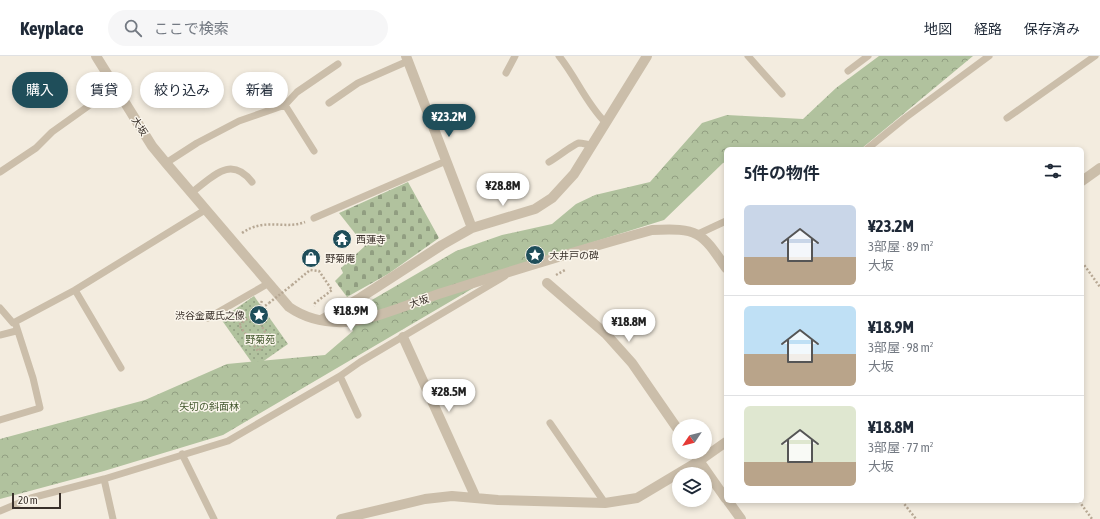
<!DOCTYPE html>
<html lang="ja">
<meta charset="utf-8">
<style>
:root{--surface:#fff;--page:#f6f6f7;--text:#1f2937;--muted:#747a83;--line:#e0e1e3;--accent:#1f4e5a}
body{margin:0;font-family:"Asap Condensed","Noto Sans JP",sans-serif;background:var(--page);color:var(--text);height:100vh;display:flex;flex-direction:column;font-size:15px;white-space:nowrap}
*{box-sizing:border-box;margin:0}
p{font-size:13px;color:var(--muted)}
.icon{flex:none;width:22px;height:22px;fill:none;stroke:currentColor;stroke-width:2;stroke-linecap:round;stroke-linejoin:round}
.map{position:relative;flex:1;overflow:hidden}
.panel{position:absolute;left:724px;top:91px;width:360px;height:356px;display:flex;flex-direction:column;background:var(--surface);border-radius:6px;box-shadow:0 2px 6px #0003}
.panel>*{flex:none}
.hud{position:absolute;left:12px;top:16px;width:380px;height:36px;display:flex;gap:8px}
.needle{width:26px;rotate:235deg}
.tools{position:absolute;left:672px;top:363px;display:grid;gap:8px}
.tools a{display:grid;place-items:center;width:40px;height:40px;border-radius:50%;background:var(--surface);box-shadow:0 2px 6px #0003;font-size:20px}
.scale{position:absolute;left:12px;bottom:10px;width:49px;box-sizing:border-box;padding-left:4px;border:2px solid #39302a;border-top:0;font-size:11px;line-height:14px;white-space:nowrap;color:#39302a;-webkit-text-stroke:3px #faf5eb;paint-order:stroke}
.price{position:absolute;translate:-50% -34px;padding:0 9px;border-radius:14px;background:#fff;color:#222;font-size:13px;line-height:26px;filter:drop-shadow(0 1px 2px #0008)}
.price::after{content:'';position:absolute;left:50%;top:24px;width:12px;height:9px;margin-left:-6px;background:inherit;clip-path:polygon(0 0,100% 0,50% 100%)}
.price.selected{background:var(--accent);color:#fff}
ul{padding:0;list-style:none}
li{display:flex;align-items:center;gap:12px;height:100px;padding:0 20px}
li+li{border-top:1px solid var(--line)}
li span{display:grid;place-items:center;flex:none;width:112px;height:80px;border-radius:6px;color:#555}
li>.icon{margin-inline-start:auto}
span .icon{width:48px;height:48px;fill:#fffc;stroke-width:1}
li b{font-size:17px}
h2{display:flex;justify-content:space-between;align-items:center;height:48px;padding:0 20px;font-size:17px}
.tag{padding:0 14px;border-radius:18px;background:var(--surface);box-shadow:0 2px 6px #0003;font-size:14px;line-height:36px}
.tag.selected{background:var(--accent);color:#fff}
header{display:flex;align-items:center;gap:24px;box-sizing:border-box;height:56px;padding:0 20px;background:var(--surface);border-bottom:1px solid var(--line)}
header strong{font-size:19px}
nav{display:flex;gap:22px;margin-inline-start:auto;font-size:14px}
.search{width:280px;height:36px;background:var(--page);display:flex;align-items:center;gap:10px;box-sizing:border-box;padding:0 14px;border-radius:22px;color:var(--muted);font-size:15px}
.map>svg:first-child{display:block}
</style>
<header>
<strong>Keyplace</strong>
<div class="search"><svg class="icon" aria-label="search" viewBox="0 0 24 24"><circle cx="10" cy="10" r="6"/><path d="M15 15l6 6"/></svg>ここで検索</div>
<nav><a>地図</a><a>経路</a><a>保存済み</a></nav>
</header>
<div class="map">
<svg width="1100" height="463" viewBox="0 0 1100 463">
<defs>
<pattern id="grass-dots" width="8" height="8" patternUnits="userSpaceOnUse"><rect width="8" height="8" fill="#b1c29e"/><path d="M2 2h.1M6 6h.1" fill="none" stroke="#919e81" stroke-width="1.8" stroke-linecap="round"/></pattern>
<pattern id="forest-crowns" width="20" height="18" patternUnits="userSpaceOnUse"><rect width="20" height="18" fill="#b1c29e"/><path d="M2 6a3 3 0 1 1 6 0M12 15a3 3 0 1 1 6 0" fill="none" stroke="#919e81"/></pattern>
<pattern id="cemetery-stones" width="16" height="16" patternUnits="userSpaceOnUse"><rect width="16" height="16" fill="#b1c29e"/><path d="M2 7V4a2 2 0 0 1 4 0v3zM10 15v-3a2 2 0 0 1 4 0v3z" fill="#919e81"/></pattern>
</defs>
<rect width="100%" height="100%" fill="#f3ecdf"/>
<path fill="url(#grass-dots)" d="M254 240 288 288 255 311 221 263Z"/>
<path fill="url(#forest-crowns)" d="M879 0H973L861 93H726V106L723 107 664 164 504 214 223 379 104 415 0 443V383L145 344 227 308 325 299 353 275 346 259 456 195 502 179 552 168 576 148 595 139 650 126 702 67 727 59 803 63 836 32Z"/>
<path fill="url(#cemetery-stones)" d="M408 126 439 182 388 218 347 241 335 225 343 217 341 212 365 190 339 157Z"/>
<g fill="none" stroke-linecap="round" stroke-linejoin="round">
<path stroke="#b7a894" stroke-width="2.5" stroke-dasharray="2 2" stroke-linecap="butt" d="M242 177C265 161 285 174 305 166
M1082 206 1100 231
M556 219 565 214
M292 229 310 214 319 215 332 234 315 247 314 250
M262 245 260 249 262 252 260 267 270 285 258 295 239 269 269 247
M902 445 916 463
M1079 445 1092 463"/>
<path stroke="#cbbeaa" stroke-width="7" d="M559 0C576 21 586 47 605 66
M748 0 782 38
M848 15 868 0
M506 17 515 0
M329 47 358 27 408 5
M285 49 314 95
M1007 62 1095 0
M867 93 905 62 989 0
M549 106C556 102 574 88 579 87 583 87 588 89 592 89
M166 107 197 87 239 65 285 49 297 36 338 8
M0 116 36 92 52 76 115 31
M191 137C212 122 230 98 252 126
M314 162 446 105
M698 178 726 165
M75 234 121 312
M0 252 13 267 75 234 205 154
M208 262 269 227
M0 279 16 275
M340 320 358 359
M0 364 40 352 33 322 15 266
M550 367 605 447
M182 398 214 463
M104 423 113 463
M0 455 31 442 104 423 228 385 340 320 360 306 505 220"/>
<path stroke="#cbbeaa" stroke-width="10" d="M96 0 152 90 166 107 289 251C305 262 326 267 346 266 380 262 413 246 445 236 514 214 583 193 652 174 698 172 701 175 726 212
M406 0 472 172
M1082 125 1100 112
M547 227 606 278 632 307 679 375
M321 264 360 242 442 189 472 172 535 153 552 142 574 118 647 0
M403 281 476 442
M693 396 726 443
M728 445 741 463
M341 463 425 443 452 440 498 444 605 447 637 442 699 405 726 386"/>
<path stroke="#b7a894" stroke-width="2.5" stroke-dasharray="2 2" stroke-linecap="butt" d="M269 247 292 229"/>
</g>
<defs>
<symbol id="temple-disc" viewBox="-11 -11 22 22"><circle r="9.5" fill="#1f4e5a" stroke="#faf5eb"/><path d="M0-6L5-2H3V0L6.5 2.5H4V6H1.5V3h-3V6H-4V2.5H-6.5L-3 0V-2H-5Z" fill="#fff"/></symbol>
<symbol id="sight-disc" viewBox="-11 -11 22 22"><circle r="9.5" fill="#1f4e5a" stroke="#faf5eb"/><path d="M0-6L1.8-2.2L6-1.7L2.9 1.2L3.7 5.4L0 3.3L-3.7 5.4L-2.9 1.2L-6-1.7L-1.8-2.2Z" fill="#fff"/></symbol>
<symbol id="shop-disc" viewBox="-11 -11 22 22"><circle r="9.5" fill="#1f4e5a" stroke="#faf5eb"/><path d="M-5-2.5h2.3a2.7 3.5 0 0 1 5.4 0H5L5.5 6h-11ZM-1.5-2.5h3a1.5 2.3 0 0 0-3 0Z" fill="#fff"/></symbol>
</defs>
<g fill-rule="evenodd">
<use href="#temple-disc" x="331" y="172" width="22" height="22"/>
<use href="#sight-disc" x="524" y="188" width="22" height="22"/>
<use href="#shop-disc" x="300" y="191" width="22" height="22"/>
<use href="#sight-disc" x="248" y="248" width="22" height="22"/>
</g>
<g text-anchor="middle" stroke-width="3" stroke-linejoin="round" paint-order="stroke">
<g font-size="10" fill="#39302a" stroke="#faf5eb">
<text transform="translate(140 70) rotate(57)" y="4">大坂</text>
<text transform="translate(419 245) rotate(-19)" y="4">大坂</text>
</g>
<g font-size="10" fill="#39302a" stroke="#faf5eb" text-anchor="start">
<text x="356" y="187">西蓮寺</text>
<text x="549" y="203">大井戸の碑</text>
<text x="325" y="206">野菊庵</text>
<text x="245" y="263" text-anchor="end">渋谷金蔵氏之像</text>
</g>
<g font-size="10" fill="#42572d" stroke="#faf5eb">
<text x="260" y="287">野菊苑</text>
<text x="209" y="354">矢切の斜面林</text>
</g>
</g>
</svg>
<div class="tools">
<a><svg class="needle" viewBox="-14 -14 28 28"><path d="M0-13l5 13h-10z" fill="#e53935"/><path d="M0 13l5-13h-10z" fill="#747a83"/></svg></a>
<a><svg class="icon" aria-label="layers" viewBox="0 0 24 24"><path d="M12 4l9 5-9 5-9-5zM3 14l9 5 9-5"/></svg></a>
</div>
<div class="scale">20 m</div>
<b class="price selected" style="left:449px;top:82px">¥23.2M</b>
<b class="price" style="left:503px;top:151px">¥28.8M</b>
<b class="price" style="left:351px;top:276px">¥18.9M</b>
<b class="price" style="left:629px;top:287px">¥18.8M</b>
<b class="price" style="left:449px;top:357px">¥28.5M</b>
<div class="hud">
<a class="tag selected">購入</a>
<a class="tag">賃貸</a>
<a class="tag">絞り込み</a>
<a class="tag">新着</a>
</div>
<section class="panel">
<h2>5件の物件<svg class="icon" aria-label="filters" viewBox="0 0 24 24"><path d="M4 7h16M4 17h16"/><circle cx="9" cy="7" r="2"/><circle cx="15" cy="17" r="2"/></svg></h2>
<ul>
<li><span style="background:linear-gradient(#c9d6e8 65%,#b9a48a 0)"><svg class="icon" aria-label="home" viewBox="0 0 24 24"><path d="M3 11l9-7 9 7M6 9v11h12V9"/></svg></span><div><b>¥23.2M</b><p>3部屋 · 89 m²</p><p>大坂</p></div></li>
<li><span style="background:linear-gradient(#bfe0f5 60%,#b9a48a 0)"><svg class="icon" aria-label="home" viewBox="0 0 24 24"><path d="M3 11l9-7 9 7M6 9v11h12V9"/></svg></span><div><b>¥18.9M</b><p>3部屋 · 98 m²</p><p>大坂</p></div></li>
<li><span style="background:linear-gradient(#dfe7d0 70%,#b9a48a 0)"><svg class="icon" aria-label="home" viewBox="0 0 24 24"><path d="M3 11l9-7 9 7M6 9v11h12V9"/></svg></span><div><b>¥18.8M</b><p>3部屋 · 77 m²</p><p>大坂</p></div></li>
</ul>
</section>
</div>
